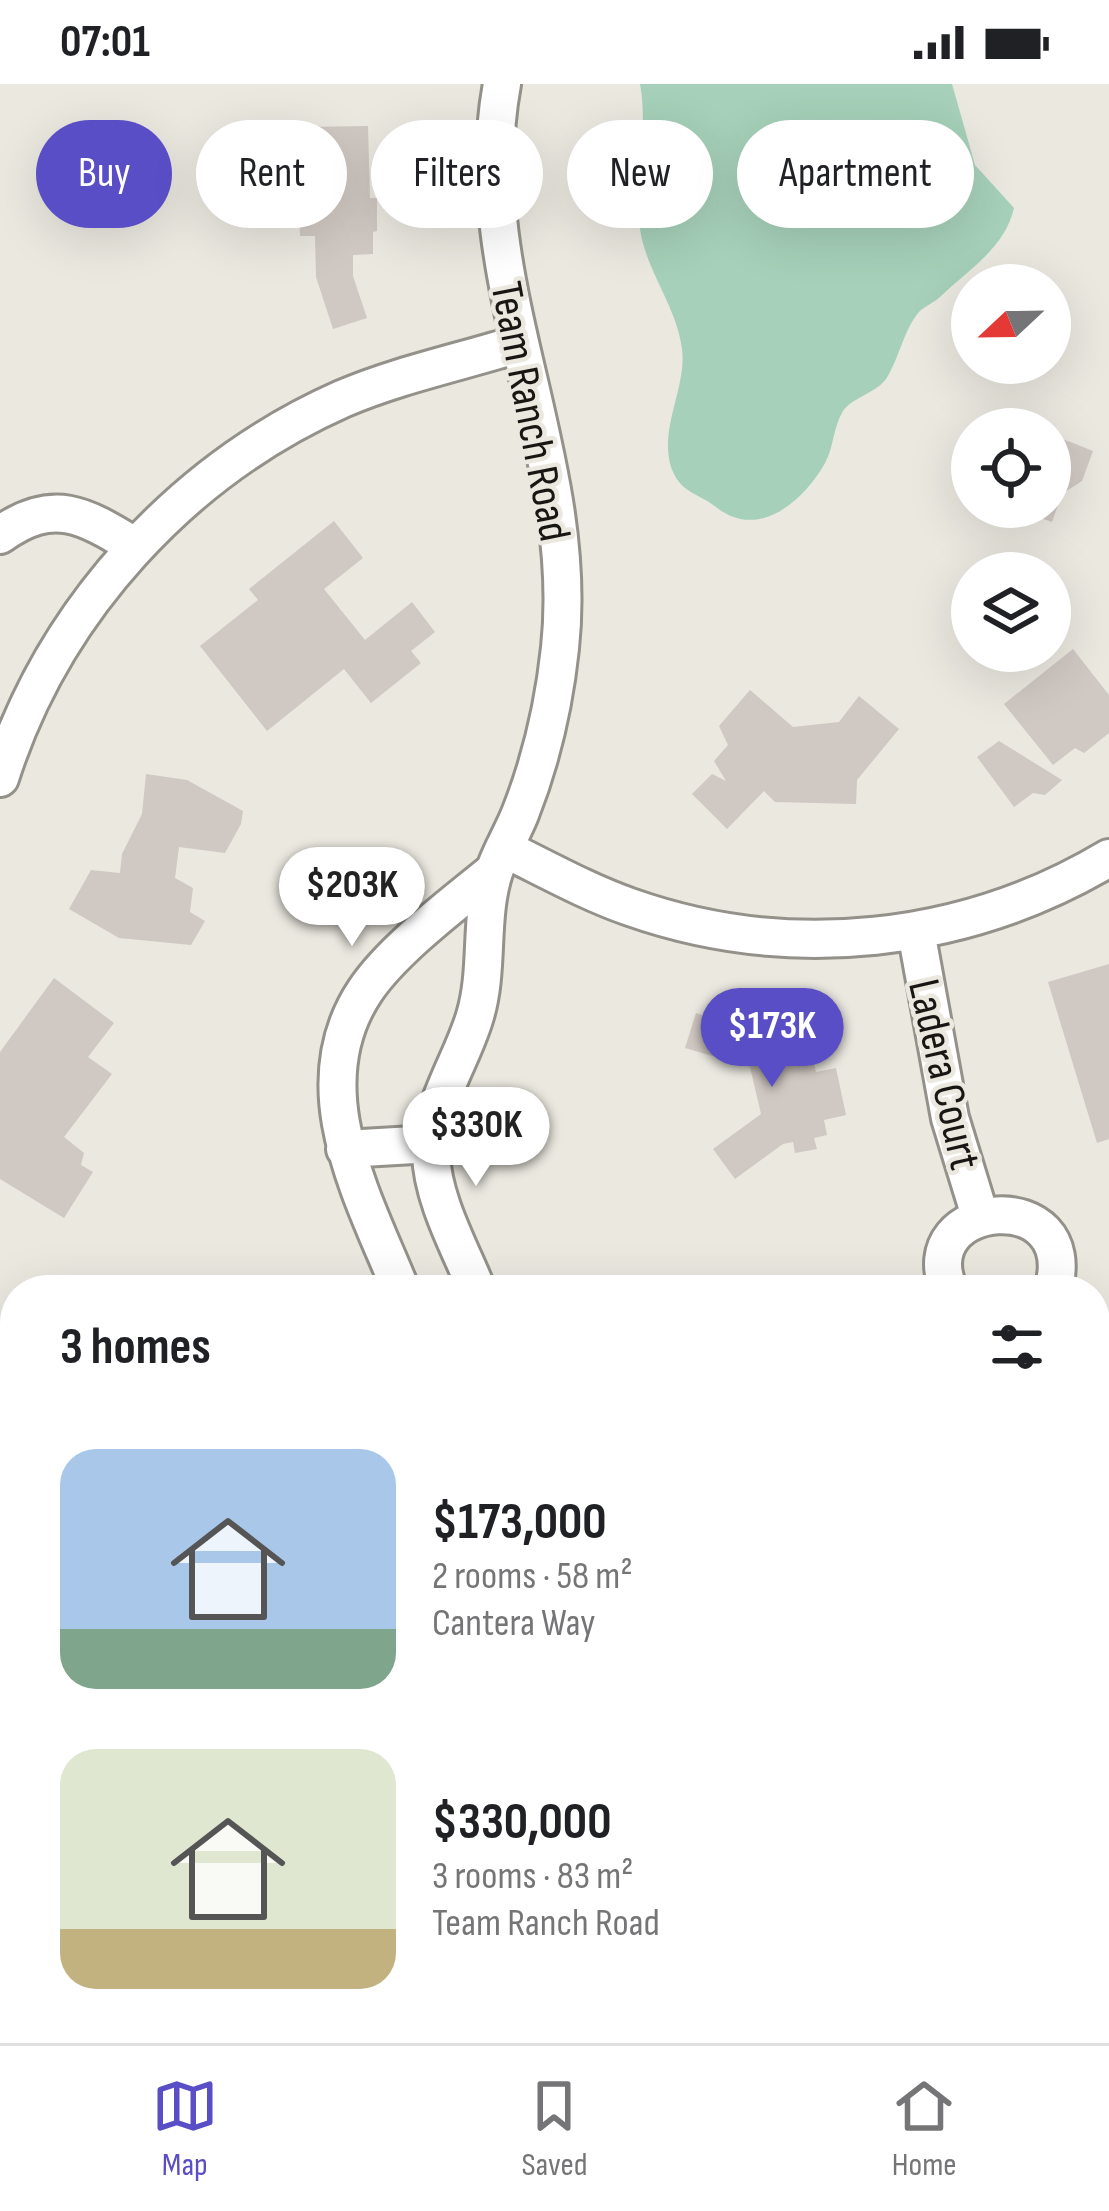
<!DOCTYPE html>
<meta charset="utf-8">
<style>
:root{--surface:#fff;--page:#f6f6f6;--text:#202124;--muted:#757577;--line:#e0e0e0;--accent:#594ec6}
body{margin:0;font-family:"Sofia Sans Condensed",sans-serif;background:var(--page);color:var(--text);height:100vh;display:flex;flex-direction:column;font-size:45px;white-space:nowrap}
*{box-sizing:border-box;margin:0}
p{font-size:39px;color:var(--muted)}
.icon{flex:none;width:66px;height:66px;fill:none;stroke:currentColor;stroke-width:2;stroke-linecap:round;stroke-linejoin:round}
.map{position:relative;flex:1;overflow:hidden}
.drawer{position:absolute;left:0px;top:1191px;width:1110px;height:768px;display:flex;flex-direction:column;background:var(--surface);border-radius:48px 48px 0 0;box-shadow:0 12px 48px #0002}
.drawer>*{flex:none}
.hud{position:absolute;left:36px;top:36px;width:1038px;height:108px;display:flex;gap:24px}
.needle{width:78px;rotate:248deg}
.fabs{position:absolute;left:951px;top:180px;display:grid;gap:24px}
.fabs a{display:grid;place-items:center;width:120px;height:120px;border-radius:50%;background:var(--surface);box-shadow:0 12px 48px #0002;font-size:60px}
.price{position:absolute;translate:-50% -102px;padding:0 27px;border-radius:42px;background:#fff;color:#222;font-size:39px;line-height:78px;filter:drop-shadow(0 3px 6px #0008)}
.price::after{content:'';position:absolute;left:50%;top:72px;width:36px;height:27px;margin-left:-18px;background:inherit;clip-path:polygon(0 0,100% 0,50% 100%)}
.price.current{background:var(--accent);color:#fff}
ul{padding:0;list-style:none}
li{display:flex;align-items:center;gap:36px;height:300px;padding:0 60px}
li span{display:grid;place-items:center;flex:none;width:336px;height:240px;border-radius:36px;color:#555}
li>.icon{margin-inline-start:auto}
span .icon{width:144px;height:144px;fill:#fffc;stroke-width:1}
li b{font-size:51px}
h2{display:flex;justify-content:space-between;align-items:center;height:144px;padding:0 60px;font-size:51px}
.pill{padding:0 42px;border-radius:54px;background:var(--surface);box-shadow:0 12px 48px #0002;font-size:42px;line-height:108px}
.pill.current{background:var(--accent);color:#fff}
.status{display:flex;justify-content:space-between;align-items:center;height:84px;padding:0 60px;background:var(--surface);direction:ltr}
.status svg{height:33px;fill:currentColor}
.dock{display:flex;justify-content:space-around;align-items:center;height:168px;border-top:3px solid var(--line);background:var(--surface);font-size:33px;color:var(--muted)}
.dock a{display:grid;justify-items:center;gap:6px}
.dock .current{color:var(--accent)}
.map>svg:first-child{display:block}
</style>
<div class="status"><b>07:01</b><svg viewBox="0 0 49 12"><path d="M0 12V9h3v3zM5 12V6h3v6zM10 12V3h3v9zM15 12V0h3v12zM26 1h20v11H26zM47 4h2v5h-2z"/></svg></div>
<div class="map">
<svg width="1109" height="1959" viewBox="0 0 1109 1959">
<rect width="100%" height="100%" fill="#eae8df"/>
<path fill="#caaeab" d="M1109 1734V1959H663L657 1944H1095V1739Z"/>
<path fill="#a6d0b9" d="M640 0H952L975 81 1014 124C1005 164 969 185 940 213 934 219 924 222 918 229 903 248 899 275 886 295 876 309 853 313 843 327 833 343 834 363 825 379 804 417 758 457 716 423 698 409 680 409 671 383 659 344 687 303 682 265 677 223 646 187 640 145 633 96 649 47 640 0Z"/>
<path fill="#d0c8c2" d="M368 42 370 114H377V147L373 148V170L353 171V192L367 234 333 245 316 193 315 152H300L299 113H317L316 73H305L304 43Z
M1050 350 1093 367 1082 397 1062 410 1052 438 1024 428 1026 423H1050Z
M334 437 363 474 324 505 365 556 412 518 435 548 411 567 421 579 371 619 344 585 267 647 200 562 258 516 249 505Z
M1073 565 1109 611V649L1084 669 1075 664 1053 681 1004 620Z
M750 606 793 643 839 638 859 612 899 645 857 696 856 720 775 718 764 707 727 745 692 710 712 690 726 697 714 677 728 661 719 642Z
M999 657 1062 696 1045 711 1033 709 1014 723 977 673Z
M146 690 187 696 243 727 241 740 225 769 179 763 175 794 193 804 190 828 205 837 191 861 119 854 69 825 91 786 120 789 122 770 142 730Z
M1109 880V1055L1097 1059 1048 898Z
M54 894 114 939 88 973 112 990 64 1053 84 1069 81 1081 93 1088 64 1134 0 1095V968Z
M696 929 771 952 806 945 816 988 836 984 846 1031 824 1036 827 1051 814 1054 817 1065 795 1069 793 1058 783 1060 735 1095 713 1065 761 1030 750 983 685 964Z
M1095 1365 1109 1401V1426L1101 1429 1098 1451Z
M15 1777V1881L0 1888V1783Z
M39 1944H117L123 1959H32L31 1955 41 1951Z"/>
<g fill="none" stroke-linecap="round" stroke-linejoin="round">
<defs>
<path id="street" d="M0 451C54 412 85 432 136 463
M0 694C53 527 182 386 342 315 398 291 460 278 518 260
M505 765C546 785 587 808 630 823 789 879 965 860 1109 774
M916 847 950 1034 980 1132
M345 1065 431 1060
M401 1206C363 1113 301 1003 365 907 392 866 455 819 494 787
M477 1206C460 1164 432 1115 431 1069 430 1020 462 977 475 932 489 886 479 834 494 788 500 769 512 750 520 730 541 677 554 621 560 564 581 371 466 193 502 0
M949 1206C909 1114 1084 1099 1053 1206
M0 1730 15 1724
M395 1959 425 1944"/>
<path id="secondary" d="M1095 1653 1109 1646
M1095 1701 1109 1694
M696 1944 702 1959
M780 1944 786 1959"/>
</defs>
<use href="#street" stroke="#939189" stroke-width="42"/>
<use href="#secondary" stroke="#939189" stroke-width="57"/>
<use href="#street" stroke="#fff" stroke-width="36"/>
<use href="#secondary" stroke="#fff" stroke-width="51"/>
</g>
<g text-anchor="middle" stroke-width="9" stroke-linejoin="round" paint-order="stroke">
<g font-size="45" fill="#171613" stroke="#eae8df">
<text transform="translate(532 327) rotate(79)" y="16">Team Ranch Road</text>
<text transform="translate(946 990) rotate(77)" y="16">Ladera Court</text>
</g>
</g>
</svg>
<div class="fabs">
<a><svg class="needle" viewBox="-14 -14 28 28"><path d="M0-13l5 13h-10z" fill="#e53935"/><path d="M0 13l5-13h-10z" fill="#757577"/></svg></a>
<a><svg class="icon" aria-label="locate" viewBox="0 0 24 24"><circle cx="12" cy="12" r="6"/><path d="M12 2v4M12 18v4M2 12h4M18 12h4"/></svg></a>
<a><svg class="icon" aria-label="layers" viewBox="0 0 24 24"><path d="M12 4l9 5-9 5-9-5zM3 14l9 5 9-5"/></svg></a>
</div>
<b class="price" style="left:352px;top:865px">$203K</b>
<b class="price current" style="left:772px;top:1006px">$173K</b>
<b class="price" style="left:476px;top:1105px">$330K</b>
<div class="hud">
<a class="pill current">Buy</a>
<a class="pill">Rent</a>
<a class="pill">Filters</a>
<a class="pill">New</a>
<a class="pill">Apartment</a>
</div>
<section class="drawer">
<h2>3 homes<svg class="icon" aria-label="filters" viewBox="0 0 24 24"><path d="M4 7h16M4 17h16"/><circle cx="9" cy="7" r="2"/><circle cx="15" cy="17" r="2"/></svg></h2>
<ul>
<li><span style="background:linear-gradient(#a9c7e8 75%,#7fa58c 0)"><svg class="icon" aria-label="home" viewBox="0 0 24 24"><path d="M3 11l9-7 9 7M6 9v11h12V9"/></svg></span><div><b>$173,000</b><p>2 rooms · 58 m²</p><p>Cantera Way</p></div></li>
<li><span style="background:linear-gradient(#dfe7d0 75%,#c2b280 0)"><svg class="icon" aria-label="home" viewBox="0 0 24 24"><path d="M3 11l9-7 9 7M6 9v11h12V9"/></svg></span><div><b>$330,000</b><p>3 rooms · 83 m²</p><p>Team Ranch Road</p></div></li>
</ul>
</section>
</div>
<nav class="dock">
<a class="current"><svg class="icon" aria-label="map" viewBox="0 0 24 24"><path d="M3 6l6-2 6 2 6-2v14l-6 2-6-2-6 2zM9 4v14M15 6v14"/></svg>Map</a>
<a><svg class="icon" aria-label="saved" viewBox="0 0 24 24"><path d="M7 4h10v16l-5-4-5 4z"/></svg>Saved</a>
<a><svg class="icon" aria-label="home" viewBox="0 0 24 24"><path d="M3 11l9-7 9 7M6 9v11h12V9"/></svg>Home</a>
</nav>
